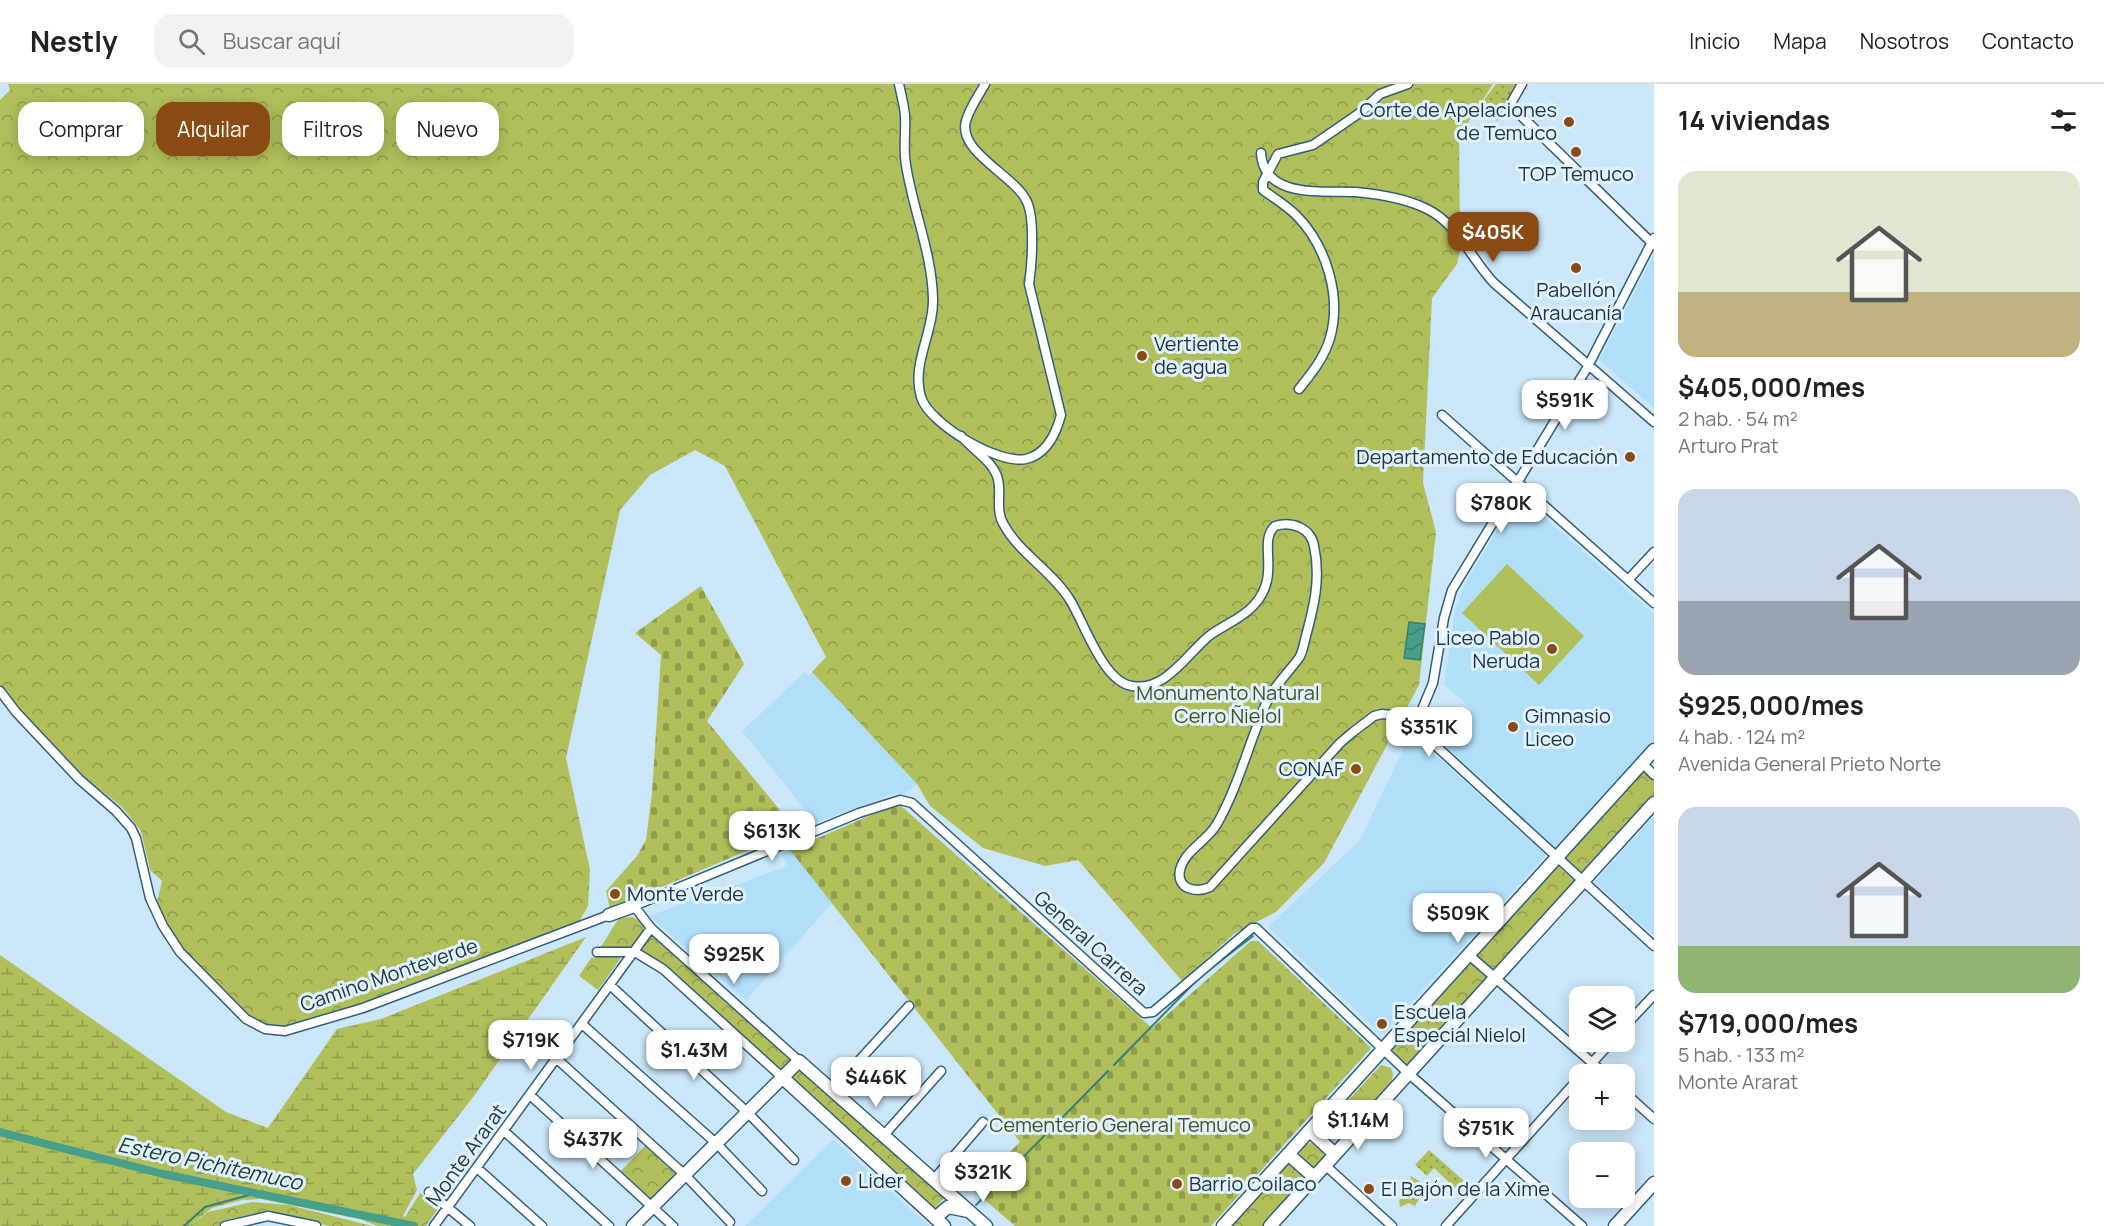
<!DOCTYPE html>
<html lang="es">
<meta charset="utf-8">
<style>
:root{--surface:#fff;--page:#f2f2f2;--text:#222;--muted:#767676;--line:#e0e0e0;--accent:#8a4a13}
body{margin:0;font-family:Manrope,sans-serif;background:var(--page);color:var(--text);height:100vh;display:flex;flex-direction:column;font-size:22px;white-space:nowrap}
*{box-sizing:border-box;margin:0}
p{font-size:20px;color:var(--muted)}
.icon{flex:none;width:33px;height:33px;fill:none;stroke:currentColor;stroke-width:2;stroke-linecap:round;stroke-linejoin:round}
.map{position:relative;flex:1;overflow:hidden}
.details{display:flex;flex-direction:column;background:var(--surface);width:450px}
.details>*{flex:none}
.hud{position:absolute;left:18px;top:18px;width:570px;height:54px;display:flex;gap:12px}
.buttons{position:absolute;left:1569px;top:902px;display:grid;gap:12px}
.buttons a{display:grid;place-items:center;width:66px;height:66px;border-radius:12px;background:var(--surface);box-shadow:0 3px 15px #0003;font-size:30px}
.price{position:absolute;translate:-50% -51px;padding:0 14px;border-radius:12px;background:#fff;color:#222;font-size:20px;line-height:39px;filter:drop-shadow(0 2px 3px #0008)}
.price::after{content:'';position:absolute;left:50%;top:36px;width:18px;height:14px;margin-left:-9px;background:inherit;clip-path:polygon(0 0,100% 0,50% 100%)}
.price.active{background:var(--accent);color:#fff}
ul{padding:0;list-style:none}
li{display:grid;align-content:center;gap:12px;height:318px;padding:0 24px}
li span{display:grid;place-items:center;height:186px;border-radius:18px;color:#555}
li>.icon{margin-inline-start:auto}
span .icon{width:108px;height:108px;fill:#fffc;stroke-width:1}
li b{font-size:26px}
h2{display:flex;justify-content:space-between;align-items:center;height:72px;padding:0 24px;font-size:26px}
.tag{padding:0 21px;border-radius:18px;background:var(--surface);box-shadow:0 3px 15px #0003;font-size:21px;line-height:54px}
.tag.active{background:var(--accent);color:#fff}
header{display:flex;align-items:center;gap:36px;box-sizing:border-box;height:84px;padding:0 30px;background:var(--surface);border-bottom:2px solid var(--line)}
header strong{font-size:28px}
nav{display:flex;gap:33px;margin-inline-start:auto;font-size:21px}
.search{width:420px;height:54px;background:var(--page);display:flex;align-items:center;gap:15px;box-sizing:border-box;padding:0 21px;border-radius:18px;color:var(--muted);font-size:22px}
main{display:flex;flex:1;min-height:0}
.map>svg:first-child{display:block}
</style>
<header>
<strong>Nestly</strong>
<div class="search"><svg class="icon" aria-label="search" viewBox="0 0 24 24"><circle cx="10" cy="10" r="6"/><path d="M15 15l6 6"/></svg>Buscar aquí</div>
<nav><a>Inicio</a><a>Mapa</a><a>Nosotros</a><a>Contacto</a></nav>
</header>
<main>
<div class="map">
<svg width="1654" height="1142" viewBox="0 0 1654 1142">
<defs>
<pattern id="grass-dots" width="8" height="8" patternUnits="userSpaceOnUse" patternTransform="scale(1.5)"><rect width="8" height="8" fill="#b1bf5b"/><path d="M2 2h.1M6 6h.1" fill="none" stroke="#8f9c4d" stroke-width="1.8" stroke-linecap="round"/></pattern>
<pattern id="forest-crowns" width="20" height="18" patternUnits="userSpaceOnUse" patternTransform="scale(1.5)"><rect width="20" height="18" fill="#b1bf5b"/><path d="M2 6a3 3 0 1 1 6 0M12 15a3 3 0 1 1 6 0" fill="none" stroke="#8f9c4d"/></pattern>
<pattern id="wetland-marsh" width="20" height="14" patternUnits="userSpaceOnUse" patternTransform="scale(1.5)"><rect width="20" height="14" fill="#b1bf5b"/><path d="M1 5h8M5 5V1M11 12h8M15 12V8" fill="none" stroke="#8f9c4d"/></pattern>
<pattern id="cemetery-stones" width="16" height="16" patternUnits="userSpaceOnUse" patternTransform="scale(1.5)"><rect width="16" height="16" fill="#b1bf5b"/><path d="M2 7V4a2 2 0 0 1 4 0v3zM10 15v-3a2 2 0 0 1 4 0v3z" fill="#8f9c4d"/></pattern>
<pattern id="water-waves" width="16" height="10" patternUnits="userSpaceOnUse" patternTransform="scale(1.5)"><rect width="16" height="10" fill="#469f8b"/><path d="M0 5q4-4 8 0t8 0" fill="none" stroke="#3a8273"/></pattern>
</defs>
<rect width="100%" height="100%" fill="#cae6f8"/>
<path fill="#b1def9" d="M1654 171V324L1599 276Z
M1518 410 1654 530V659L1555 770 1504 723 1508 718 1443 660 1473 625 1444 601 1455 527 1465 500Z
M805 588 808 592 812 588 917 700 903 711 895 709 816 739 742 647Z
M1411 649 1546 771 1382 951 1268 843 1360 756Z
M1654 732V852L1594 798Z
M790 766 832 819 746 916 649 832 788 782 781 771Z
M833 1056H834L929 1142H745Z"/>
<path fill="url(#grass-dots)" d="M1496 0H1517L1497 37 1477 25Z
M1429 1066 1464 1097 1457 1106 1434 1084 1427 1092 1415 1081Z"/>
<path fill="url(#forest-crowns)" d="M8 0H1493L1459 53 1460 166 1457 180 1432 214 1423 399 1436 448 1419 601 1324 779 1276 828 1234 850 1182 897 1078 776 1045 782 983 764 930 722 917 700 812 588 826 573 725 382 695 366 650 391 620 426 566 674 590 786 588 822 575 845 383 912 316 938 280 946 258 942 186 875 156 822 162 797 150 786 141 747 122 723 83 692 21 629 0 602V16L10 6Z
M1642 686 1654 697V713L1582 792 1562 774Z
M1556 780 1576 798 1496 889 1475 870Z
M632 833 642 838 644 844C640 868 618 865 599 866L619 834Z
M651 848 796 977 783 991 638 867Z
M608 871 621 874 598 906 579 892 591 874Z
M1469 876 1491 895 1408 983 1389 965Z
M1381 981 1391 984 1393 990 1392 996 1343 1052 1337 1055 1330 1053 1325 1044 1328 1038Z
M799 983 946 1112 933 1126 791 993Z
M1300 1071a12 12 0 1 1 24 0a12 12 0 1 1-24 0Z
M645 1062 676 1090 651 1117 620 1088Z
M1289 1072 1313 1093 1269 1142H1224Z
M1411 1092 1422 1099 1419 1106 1421 1112 1415 1122 1409 1119 1400 1123 1399 1117 1408 1107Z
M420 1109 440 1122 426 1142 404 1135Z
M252 1118 289 1121 372 1142H329L267 1127 226 1136 219 1142H189L208 1128Z"/>
<path fill="url(#wetland-marsh)" d="M586 853 474 1012 413 1090 417 1106 403 1132 425 1142H377L360 1135 261 1115 242 1116 212 1124 189 1142H0V871L226 1028 268 1044 337 945 381 935Z"/>
<path fill="url(#cemetery-stones)" d="M701 502 744 580 707 637 796 746 610 825 606 807 637 772 646 756 652 709 661 571 635 549Z
M901 722 1152 944 1251 857H1258L1371 964 1211 1142H1015L972 1105 1020 1058 790 766 883 726Z"/>
<path fill="#b1bf5b" d="M1507 480 1584 552 1539 601 1462 529Z"/>
<path fill="url(#water-waves)" stroke="#3a7e74" stroke-width="1.5" d="M1409 538 1425 540 1420 576 1404 574Z"/>
<g fill="none" stroke-linecap="round" stroke-linejoin="round">
<path stroke="#3a7e74" stroke-width="2" d="M1210 885 1253 852
M1114 981 1196 897
M1054 1042 1108 987
M976 1121 1046 1050
M184 1142 205 1123 260 1108"/>
<path stroke="#469f8b" stroke-width="8" d="M0 1048 163 1090 414 1142"/>
<defs>
<path id="street" d="M899 0C901 10 904 21 905 31 906 48 903 65 906 81 913 126 932 169 933 215 934 248 911 280 921 313 929 340 999 381 1026 375 1047 370 1056 350 1061 331L1029 200C1032 181 1035 135 1027 118 1016 92 957 68 966 37 969 25 979 11 985 0
M1522 0 1510 21 1654 161
M1261 69C1264 116 1325 106 1356 108 1378 110 1407 115 1427 125 1458 140 1471 175 1494 199L1654 338
M1654 154 1587 284 1452 506 1444 534 1433 599 1418 635 1420 647 1424 651 1654 862
M1299 305C1312 289 1324 274 1330 254 1342 212 1326 161 1296 131 1287 122 1274 114 1263 106V98L1278 70 1313 61 1361 28 1380 10 1408 0
M1442 331 1654 519
M961 352C972 365 991 376 997 392 1003 408 994 425 1004 441 1020 470 1052 487 1070 516 1084 538 1103 598 1132 602 1165 608 1187 570 1209 552 1223 541 1242 535 1254 521 1282 491 1257 458 1275 442 1292 437 1311 444 1314 462 1321 494 1314 522 1306 552 1304 559 1303 568 1299 574 1288 589 1272 604 1265 622 1248 662 1238 703 1217 740 1207 757 1185 766 1180 786 1176 806 1197 809 1210 803L1340 659 1353 648 1374 632 1382 630 1393 631 1418 641
M1628 496 1654 468
M0 607 16 628 79 695 116 727 131 744 136 754 150 814 163 842 180 868 246 935 265 945 285 947 363 924 609 831
M1642 679 1654 691
M597 868H635L663 885 783 994
M1469 871 1605 990
M610 901 748 1029 794 1076
M582 940 717 1060 762 1107
M1624 943 1654 911
M557 975 685 1091 730 1138
M799 977 651 844 634 822 859 729 900 716 912 719 1144 929 1153 928 1252 844H1256L1408 989 1582 1142
M1582 990 1612 957
M833 1005 909 922
M1624 1008 1654 1035
M530 1011 673 1142
M504 1047 609 1142
M884 1051 941 987
M1325 1081 1392 1142
M477 1084 542 1142
M934 1095 983 1038
M429 1108 470 1142
M225 1142 268 1132 316 1142
M434 1142 651 844
M1446 1142 1580 993"/>
<path id="secondary" d="M609 831 634 822
M783 994 944 1142
M1310 1047 1335 1070
M1288 1070 1314 1093
M935 1134 948 1123 968 1127
M633 1142 799 977 986 1142
M1223 1142 1654 666
M1270 1142 1654 719
M1615 1142 1654 1099"/>
</defs>
<use href="#street" stroke="#315e78" stroke-width="11"/>
<use href="#secondary" stroke="#315e78" stroke-width="15"/>
<use href="#street" stroke="#fff" stroke-width="8"/>
<use href="#secondary" stroke="#fff" stroke-width="12"/>
</g>
<g fill="#8a4a13" stroke="#dff2fe" stroke-width="2">
<circle cx="1569" cy="38" r="6"/>
<circle cx="1576" cy="68" r="6"/>
<circle cx="1576" cy="184" r="6"/>
<circle cx="1142" cy="272" r="6"/>
<circle cx="1630" cy="373" r="6"/>
<circle cx="1552" cy="565" r="6"/>
<circle cx="1513" cy="643" r="6"/>
<circle cx="1356" cy="685" r="6"/>
<circle cx="615" cy="810" r="6"/>
<circle cx="1382" cy="940" r="6"/>
<circle cx="846" cy="1097" r="6"/>
<circle cx="1177" cy="1100" r="6"/>
<circle cx="1369" cy="1105" r="6"/>
</g>
<g text-anchor="middle" stroke-width="6" stroke-linejoin="round" paint-order="stroke">
<g font-size="20" fill="#1f323e" stroke="#dff2fe" text-anchor="start">
<text x="1557" y="33" text-anchor="end">Corte de Apelaciones<tspan x="1557" dy="23">de Temuco</tspan></text>
<text x="1576" y="97" text-anchor="middle">TOP Temuco</text>
<text x="1576" y="213" text-anchor="middle">Pabellón<tspan x="1576" dy="23">Araucanía</tspan></text>
<text x="1154" y="267">Vertiente<tspan x="1154" dy="23">de agua</tspan></text>
<text x="1618" y="380" text-anchor="end">Departamento de Educación</text>
<text x="1540" y="561" text-anchor="end">Liceo Pablo<tspan x="1540" dy="23">Neruda</tspan></text>
<text x="1525" y="639">Gimnasio<tspan x="1525" dy="23">Liceo</tspan></text>
<text x="1344" y="692" text-anchor="end">CONAF</text>
<text x="627" y="817">Monte Verde</text>
<text x="1394" y="935">Escuela<tspan x="1394" dy="23">Especial Nielol</tspan></text>
<text x="858" y="1104">Lider</text>
<text x="1189" y="1107">Barrio Coilaco</text>
<text x="1381" y="1112">El Bajón de la Xime</text>
</g>
<g font-size="20" fill="#4a501e" stroke="#dff2fe">
<text x="1228" y="616">Monumento Natural<tspan x="1228" dy="23">Cerro Ñielol</tspan></text>
<text x="1120" y="1048">Cementerio General Temuco</text>
</g>
<g font-size="20" fill="#1f323e" stroke="#dff2fe">
<text transform="translate(1091 859) rotate(42)" y="7">General Carrera</text>
<text transform="translate(389 891) rotate(-19)" y="7">Camino Monteverde</text>
<text transform="translate(466 1071) rotate(-54)" y="7">Monte Ararat</text>
</g>
<g font-size="21" font-style="italic" fill="#213d36" stroke="#dff2fe">
<text transform="translate(210 1080) rotate(12)" y="7">Estero Pichitemuco</text>
</g>
</g>
</svg>
<div class="buttons">
<a><svg class="icon" aria-label="layers" viewBox="0 0 24 24"><path d="M12 4l9 5-9 5-9-5zM3 14l9 5 9-5"/></svg></a>
<a>+</a>
<a>−</a>
</div>
<b class="price active" style="left:1493px;top:179px">$405K</b>
<b class="price" style="left:1565px;top:347px">$591K</b>
<b class="price" style="left:1501px;top:450px">$780K</b>
<b class="price" style="left:1429px;top:674px">$351K</b>
<b class="price" style="left:772px;top:778px">$613K</b>
<b class="price" style="left:1458px;top:860px">$509K</b>
<b class="price" style="left:734px;top:901px">$925K</b>
<b class="price" style="left:531px;top:987px">$719K</b>
<b class="price" style="left:694px;top:997px">$1.43M</b>
<b class="price" style="left:876px;top:1024px">$446K</b>
<b class="price" style="left:1358px;top:1067px">$1.14M</b>
<b class="price" style="left:1486px;top:1075px">$751K</b>
<b class="price" style="left:593px;top:1086px">$437K</b>
<b class="price" style="left:983px;top:1119px">$321K</b>
<div class="hud">
<a class="tag">Comprar</a>
<a class="tag active">Alquilar</a>
<a class="tag">Filtros</a>
<a class="tag">Nuevo</a>
</div>
</div>
<section class="details">
<h2>14 viviendas<svg class="icon" aria-label="filters" viewBox="0 0 24 24"><path d="M4 7h16M4 17h16"/><circle cx="9" cy="7" r="2"/><circle cx="15" cy="17" r="2"/></svg></h2>
<ul>
<li><span style="background:linear-gradient(#dfe7d0 65%,#c2b280 0)"><svg class="icon" aria-label="home" viewBox="0 0 24 24"><path d="M3 11l9-7 9 7M6 9v11h12V9"/></svg></span><div><b>$405,000/mes</b><p>2 hab. · 54 m²</p><p>Arturo Prat</p></div></li>
<li><span style="background:linear-gradient(#c9d6e8 60%,#9aa5b1 0)"><svg class="icon" aria-label="home" viewBox="0 0 24 24"><path d="M3 11l9-7 9 7M6 9v11h12V9"/></svg></span><div><b>$925,000/mes</b><p>4 hab. · 124 m²</p><p>Avenida General Prieto Norte</p></div></li>
<li><span style="background:linear-gradient(#c9d6e8 75%,#8fb573 0)"><svg class="icon" aria-label="home" viewBox="0 0 24 24"><path d="M3 11l9-7 9 7M6 9v11h12V9"/></svg></span><div><b>$719,000/mes</b><p>5 hab. · 133 m²</p><p>Monte Ararat</p></div></li>
</ul>
</section>
</main>
